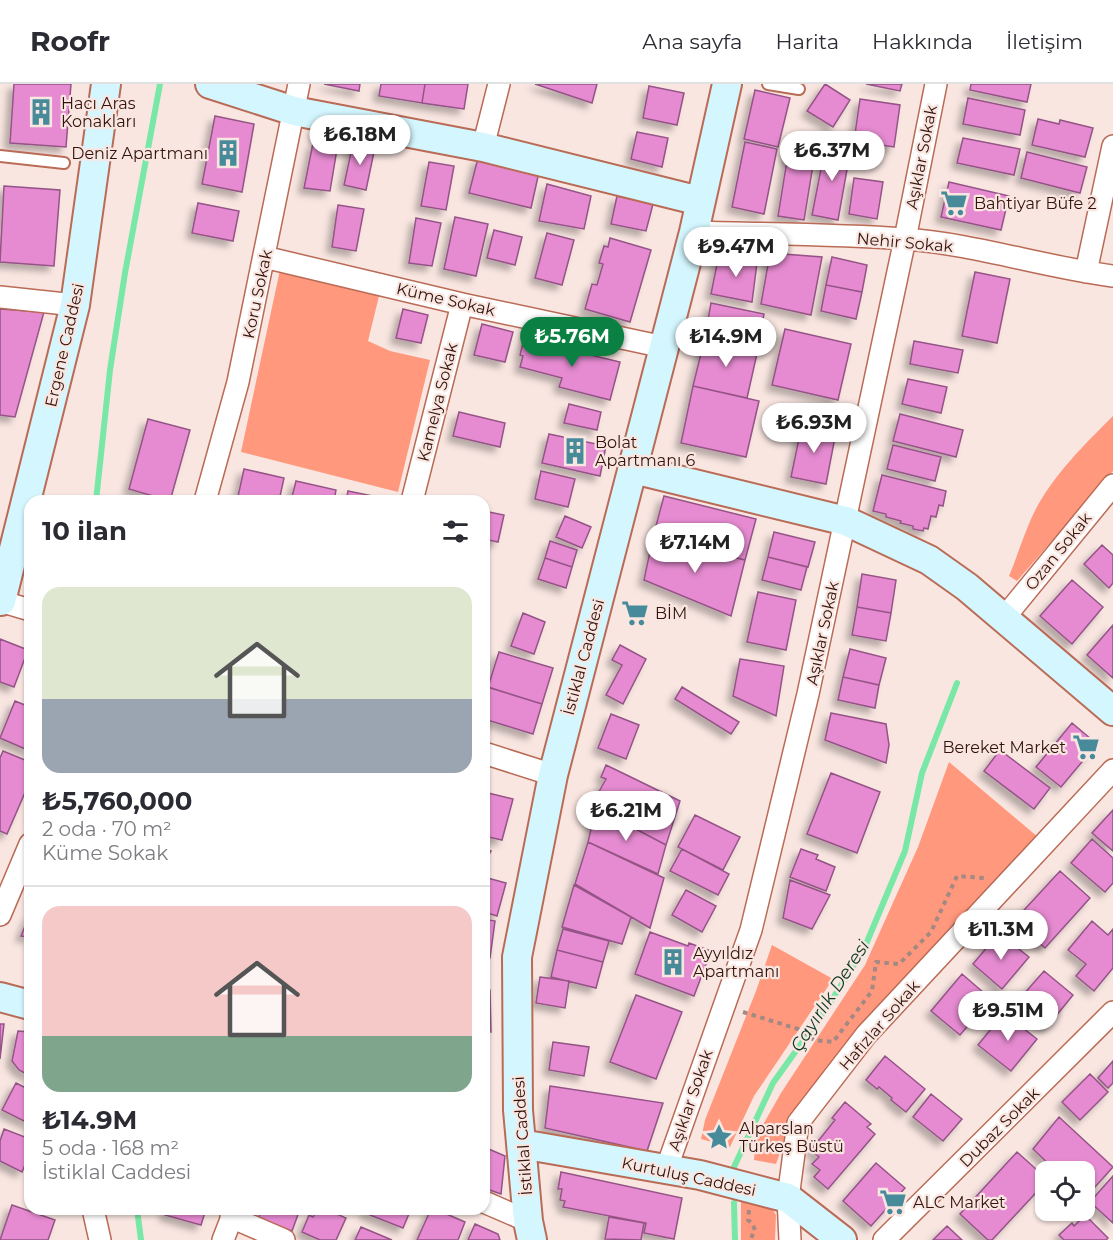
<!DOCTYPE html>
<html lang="tr">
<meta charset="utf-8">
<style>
:root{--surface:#fff;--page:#f7f7f7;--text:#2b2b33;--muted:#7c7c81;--line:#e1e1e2;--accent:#0b8043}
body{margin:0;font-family:Montserrat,sans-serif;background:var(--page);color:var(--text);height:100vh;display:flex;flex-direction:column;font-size:22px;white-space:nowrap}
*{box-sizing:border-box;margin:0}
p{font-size:20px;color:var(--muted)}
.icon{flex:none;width:33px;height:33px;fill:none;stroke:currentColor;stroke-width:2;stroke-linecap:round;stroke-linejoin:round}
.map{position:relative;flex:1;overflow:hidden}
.side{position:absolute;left:24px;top:411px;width:466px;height:720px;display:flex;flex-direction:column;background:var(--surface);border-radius:18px;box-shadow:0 2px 4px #0004}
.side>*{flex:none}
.fabs{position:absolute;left:1035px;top:1077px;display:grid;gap:12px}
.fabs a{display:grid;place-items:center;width:60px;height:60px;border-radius:12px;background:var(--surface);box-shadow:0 2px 4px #0004;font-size:30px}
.price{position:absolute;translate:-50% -51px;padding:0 14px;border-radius:21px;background:#fff;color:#222;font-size:20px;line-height:39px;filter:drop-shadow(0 2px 3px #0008)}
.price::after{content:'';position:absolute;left:50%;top:36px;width:18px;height:14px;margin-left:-9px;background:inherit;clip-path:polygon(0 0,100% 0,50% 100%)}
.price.current{background:var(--accent);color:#fff}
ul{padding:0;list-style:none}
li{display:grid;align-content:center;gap:12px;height:318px;padding:0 18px}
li+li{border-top:2px solid var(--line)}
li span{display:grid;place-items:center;height:186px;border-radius:18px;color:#555}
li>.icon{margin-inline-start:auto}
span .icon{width:108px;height:108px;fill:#fffc;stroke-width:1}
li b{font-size:26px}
h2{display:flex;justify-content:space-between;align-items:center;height:72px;padding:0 18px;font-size:26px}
header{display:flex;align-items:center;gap:36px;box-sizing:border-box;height:84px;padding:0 30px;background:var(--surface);border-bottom:2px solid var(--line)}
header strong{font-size:28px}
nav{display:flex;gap:33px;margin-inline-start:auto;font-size:21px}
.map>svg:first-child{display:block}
</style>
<header>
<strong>Roofr</strong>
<nav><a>Ana sayfa</a><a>Harita</a><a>Hakkında</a><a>İletişim</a></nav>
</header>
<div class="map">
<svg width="1113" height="1156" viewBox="0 0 1113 1156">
<defs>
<filter id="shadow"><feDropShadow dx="-5.5" dy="5.5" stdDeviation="3" flood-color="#0004"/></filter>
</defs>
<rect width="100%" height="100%" fill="#f9e6e1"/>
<path fill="#ff987c" d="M280 186 379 212 368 257 390 267 430 276 398 408 241 368Z
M1113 332V387L1017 497 1009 492C1017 473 1023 453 1031 435 1049 395 1083 362 1113 332Z
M949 678 1039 754 792 1034 776 1080 754 1076 756 1053 781 1009 865 881 918 763Z
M772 861 833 895 754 1012 730 1063 701 1055 705 1036 756 907Z
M741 1118 769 1120 776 1131 775 1156H741Z"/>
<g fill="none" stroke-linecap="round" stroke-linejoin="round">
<path stroke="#79e8a6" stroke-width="6" d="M96 417 110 286 125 189 160 0
M734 1083 773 999 826 925 864 865 905 767 922 689 957 599
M734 1119 735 1156
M137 1125 141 1156"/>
</g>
<path fill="#e68bd1" stroke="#945486" stroke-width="1.5" filter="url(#shadow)" d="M14 0H71L66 63 10 59Z
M324 0H360L359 7Z
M381 0H425L422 19 379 12Z
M425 0H468L464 25 422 19Z
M535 0H597L592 19Z
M825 0 850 16 833 43 807 27Z
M866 0H902L900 7Z
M971 0H1031L1027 18 970 6Z
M649 2 684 9 677 41 643 34Z
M755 6 790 14 778 63 744 55Z
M968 14 1025 26 1020 51 963 40Z
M860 15 900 21 894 63 854 57Z
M215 32 254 40 242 108 202 100Z
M1038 35 1059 40 1060 36 1093 44 1085 73 1032 61Z
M637 48 668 54 662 83 631 75Z
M791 52 817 57 804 136 778 132Z
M963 54 1020 65 1014 91 957 79Z
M745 58 777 65 764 130 732 123Z
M313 59 337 65 330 107 304 104Z
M353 59 375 63 366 106 344 101Z
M826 59 851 63 838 136 812 131Z
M1027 68 1087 83 1080 109 1021 94Z
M478 74 539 88 531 124 469 109Z
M429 78 454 82 446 126 421 122Z
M854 94 883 98 877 135 849 130Z
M949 98 1009 112 1001 146 941 133Z
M547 100 591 112 584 145 539 137Z
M4 102 60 106 54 182 0 178Z
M617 112 653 120 646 147 611 140Z
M198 119 239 127 233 157 192 149Z
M338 121 364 125 356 167 332 163Z
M455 133 488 140 476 192 444 185Z
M416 134 441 139 432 182 409 179Z
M494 146 522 153 515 181 487 174Z
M547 149 574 156 562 201 535 194Z
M610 154 651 166 630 238 585 225 592 200 597 201 603 180 599 179 604 162 608 163Z
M770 169 822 173 811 231 761 220Z
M758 171 752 218 711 210 718 175Z
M832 173 867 181 862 208 826 201Z
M975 188 1010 195 997 259 962 252Z
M826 201 862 208 856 235 821 227Z
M711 219 764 230 758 262 705 252Z
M0 225 44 228 15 333 0 331Z
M403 225 428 231 421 259 396 254Z
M482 240 513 248 505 278 474 271Z
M785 245 851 260 838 316 772 301Z
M705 253 758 265 747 314 693 302Z
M524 255 620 278 610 316 559 303 562 294 520 283 523 272 520 271Z
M914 257 963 266 958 289 910 280Z
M908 295 947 303 941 329 902 320Z
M693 302 759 317 746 373 681 359Z
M569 320 601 328 597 346 564 339Z
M459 328 505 339 500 363 453 352Z
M900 330 963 346 956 373 893 357Z
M148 335 190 346 170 417 129 405Z
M802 340 836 348 826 400 791 393Z
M549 350 606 362 600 392 542 379Z
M893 361 941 373 935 397 887 385Z
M244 385 284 394 279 417H237Z
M541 387 575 395 568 423 535 415Z
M882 391 946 407 943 422 939 421 936 433 931 432 928 445 924 444 923 447 913 445V442L900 439 901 437 886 433V430L873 427Z
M296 397 336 406 334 417H291Z
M348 407 383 414V417H346Z
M664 412 756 435 745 476 653 453Z
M484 427 504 431 498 458 484 455Z
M565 432 591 443 582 464 556 453Z
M774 448 815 458 808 483 768 473Z
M653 453 745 476 731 532 644 496Z
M550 457 577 466 572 483 545 474Z
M1102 461 1113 471V499L1109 504 1084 480Z
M768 473 807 483 801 506 762 496Z
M545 474 572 483 566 504 538 495Z
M862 490 896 496 891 529 857 523Z
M1072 496 1103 523 1072 560 1040 532Z
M758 508 796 516 786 566 747 558Z
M857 523 891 529 886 557 852 551Z
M523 529 545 538 534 570 511 562Z
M1113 541V594L1087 571Z
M0 555 28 566 14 603 0 598Z
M620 561 646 575 623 620 606 611 622 581 612 576Z
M850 565 886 574 879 601 843 593Z
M499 568 553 584 542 620 488 603Z
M740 575 784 582 776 632 733 612Z
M843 593 879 601 875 624 838 616Z
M484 602 542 620 533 650 484 635Z
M682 603 739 638 731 650 675 615Z
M15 617 30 623V667L0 654Z
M831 629 886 640 889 661 886 679 825 656Z
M611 630 639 641 626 675 598 664Z
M1072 639 1097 660 1061 703 1036 683Z
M1000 666 1050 704 1034 725 984 687Z
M3 667 30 678V697L7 750 0 747V674Z
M606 681 680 717 666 761 596 724 601 715 596 713 606 695 601 693Z
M831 689 880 708 857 769 807 750Z
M484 708 513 715 502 756 484 752Z
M596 724 666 761 658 790 588 758Z
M1113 726V767L1092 749Z
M695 731 740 753 723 786 678 763Z
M1092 755 1113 774V799L1105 808 1071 779Z
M588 758 664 794 650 844 575 800Z
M484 764 491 767 484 779Z
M682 765 729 790 718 811 670 787Z
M801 765 818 771 816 775 835 783 826 807 790 793Z
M1060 787 1090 814 1045 864 1014 837Z
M484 793 506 799 497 832 484 828Z
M790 796 830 811 812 845 783 834Z
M574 801 631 833 622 860 562 843Z
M686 806 716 822 702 848 672 831Z
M30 829V853L21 852Z
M484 835 495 837 490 874 484 873Z
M1092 837 1108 851 1113 845V884L1094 907 1076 892 1086 880 1068 866Z
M563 845 609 857 603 878 557 866Z
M650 848 688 862 689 859 711 867 694 912 635 890Z
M999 849 1029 873 1002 905 973 880Z
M557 866 603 878 596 904 551 893Z
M1044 887 1073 911 1047 943 1017 918Z
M962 890 991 915 960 951 931 927Z
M540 893 569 897 565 924 536 919Z
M484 904 490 906 491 948 484 946Z
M636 911 682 928 656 995 610 978Z
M1004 929 1037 955 1011 987 978 961Z
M0 940H4L0 975Z
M18 947 30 948V992L19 986 12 977Z
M553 958 589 963 584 992 549 986Z
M885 972 925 1005 906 1028 891 1016 892 1014 879 1003 877 1005 866 996Z
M1113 977V999L1108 1004 1098 994Z
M1090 990 1108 1008 1080 1036 1062 1018Z
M16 999 30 1006V1040L2 1026Z
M550 1002 663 1019 647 1067 545 1044Z
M931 1010 962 1035 943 1057 913 1033Z
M845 1018 871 1040 867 1043 875 1050 828 1105 814 1093 820 1086 812 1080 819 1073 811 1066 835 1036 832 1034Z
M1059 1033 1113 1083 1086 1113 1084 1088H1057L1033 1065Z
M4 1045 30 1055V1069L22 1088 0 1077V1057Z
M484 1063 505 1072 501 1110 484 1104Z
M1017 1068 1046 1094V1098L992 1156H988L960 1130Z
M876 1079 905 1104 871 1142 843 1117Z
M561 1088 682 1114 674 1155 644 1149 646 1139 563 1123 565 1117 560 1116 562 1105H558Z
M1113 1092V1139L1090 1118Z
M12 1121 55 1136 48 1156H0Z
M166 1125H206L201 1141 165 1131Z
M262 1125H300L292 1147 258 1135Z
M317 1125H326L346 1134 336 1156H320L302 1148 309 1131 313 1133Z
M366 1125H411L403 1144 365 1129Z
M431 1125H435L465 1138 458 1156H417Z
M1085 1131 1108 1154 1106 1156H1064L1059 1151 1072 1139 1074 1142Z
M609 1133 644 1139 641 1156 605 1155Z
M475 1140 498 1150 500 1156H468Z
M947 1142 962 1156H933Z
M361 1143 392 1156H355Z"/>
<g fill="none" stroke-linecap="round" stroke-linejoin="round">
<defs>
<path id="lane" d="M768 0 799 5
M0 72 64 79"/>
<path id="street" d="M483 63 499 0
M694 148C764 150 835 150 905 155 975 160 1043 183 1113 192
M264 173 462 220 664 263
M1086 188 1113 62
M0 213 75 221
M205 417 238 298 299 0
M412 417 462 220
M0 517 30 526
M1004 534 1113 401
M484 669 553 691
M0 831 30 760
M666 1086 751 846 808 610 905 155 936 0
M484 1118 528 1137
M93 1125 100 1156
M231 1133 284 1156
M223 1156 235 1125
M790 1156 788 1114 798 1039 866 951 1113 686
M884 1156 1113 928"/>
<path id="secondary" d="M210 0 294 27 483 63 700 117
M633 385 846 437 929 476 967 503 1113 627
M1 517 75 221 106 0
M0 913 30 921
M521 1060 700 1091 788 1114 842 1156
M532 1156 528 1137 518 1026 517 873 553 691 694 148 727 0"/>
</defs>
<use href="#lane" stroke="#ba6b56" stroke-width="14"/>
<use href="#street" stroke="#ba6b56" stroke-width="24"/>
<use href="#secondary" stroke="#ba6b56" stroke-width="32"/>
<path stroke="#a28983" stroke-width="4" stroke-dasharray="4.5 4.5" stroke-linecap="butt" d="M743 928 798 945 814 956 833 958 872 907 876 878 899 880 931 848 957 792 984 794
M749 1126 748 1136 752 1139 755 1146 750 1156"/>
<use href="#lane" stroke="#fff" stroke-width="10"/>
<use href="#street" stroke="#fff" stroke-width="21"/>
<use href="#secondary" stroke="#d4f6fe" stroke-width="28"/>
</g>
<defs>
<symbol id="building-bare" viewBox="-9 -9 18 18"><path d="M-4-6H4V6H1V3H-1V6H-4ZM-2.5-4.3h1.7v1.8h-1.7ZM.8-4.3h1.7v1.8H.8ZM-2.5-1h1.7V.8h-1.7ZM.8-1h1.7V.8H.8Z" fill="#478a9a" stroke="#f9e6e1" stroke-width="2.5" paint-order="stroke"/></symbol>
<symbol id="supermarket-bare" viewBox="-9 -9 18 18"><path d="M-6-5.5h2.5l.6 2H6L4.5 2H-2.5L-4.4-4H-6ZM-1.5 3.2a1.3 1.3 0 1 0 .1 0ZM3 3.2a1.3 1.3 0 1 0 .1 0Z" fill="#478a9a" stroke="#f9e6e1" stroke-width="2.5" paint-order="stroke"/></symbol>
<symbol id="sight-bare" viewBox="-9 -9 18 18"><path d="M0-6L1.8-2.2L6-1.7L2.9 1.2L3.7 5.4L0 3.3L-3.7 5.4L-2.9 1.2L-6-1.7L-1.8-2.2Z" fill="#478a9a" stroke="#f9e6e1" stroke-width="2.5" paint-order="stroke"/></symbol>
</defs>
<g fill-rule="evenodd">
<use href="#building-bare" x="22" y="9" width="38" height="38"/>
<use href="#building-bare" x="209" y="50" width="38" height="38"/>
<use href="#supermarket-bare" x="935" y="100" width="38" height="38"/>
<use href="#building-bare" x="556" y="348" width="38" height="38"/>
<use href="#supermarket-bare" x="616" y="510" width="38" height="38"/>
<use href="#supermarket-bare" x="1067" y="644" width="38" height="38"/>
<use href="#building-bare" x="654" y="859" width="38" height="38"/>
<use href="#sight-bare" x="700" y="1034" width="38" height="38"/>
<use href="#supermarket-bare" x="874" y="1099" width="38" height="38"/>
</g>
<g text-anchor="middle" stroke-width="4.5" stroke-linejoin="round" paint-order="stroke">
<g font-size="16" fill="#33130b" stroke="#f9e6e1" text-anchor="start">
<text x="61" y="25">Hacı Aras<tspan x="61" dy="18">Konakları</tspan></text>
<text x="208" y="75" text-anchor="end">Deniz Apartmanı</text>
<text x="974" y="125">Bahtiyar Büfe 2</text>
<text x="595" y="364">Bolat<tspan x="595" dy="18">Apartmanı 6</tspan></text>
<text x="655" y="535">BİM</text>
<text x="1066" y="669" text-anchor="end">Bereket Market</text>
<text x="693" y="875">Ayyıldız<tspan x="693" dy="18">Apartmanı</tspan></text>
<text x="739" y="1050">Alparslan<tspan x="739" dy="18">Türkeş Büstü</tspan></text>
<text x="913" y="1124">ALC Market</text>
</g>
<g font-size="16" fill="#33130b" stroke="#f9e6e1">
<text transform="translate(921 73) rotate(-79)" y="6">Aşıklar Sokak</text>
<text transform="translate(905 158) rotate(5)" y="6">Nehir Sokak</text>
<text transform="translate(257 210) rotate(-78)" y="6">Koru Sokak</text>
<text transform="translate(446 215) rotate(13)" y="6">Küme Sokak</text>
<text transform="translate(64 261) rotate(-77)" y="6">Ergene Caddesi</text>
<text transform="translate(437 318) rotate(-76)" y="6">Kamelya Sokak</text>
<text transform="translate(1058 467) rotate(-51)" y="6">Ozan Sokak</text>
<text transform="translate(822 549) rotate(-78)" y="6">Aşıklar Sokak</text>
<text transform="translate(583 573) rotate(-75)" y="6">İstiklal Caddesi</text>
<text transform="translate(879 941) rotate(-49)" y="6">Hafızlar Sokak</text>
<text transform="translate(690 1016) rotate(-71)" y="6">Aşıklar Sokak</text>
<text transform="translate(999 1043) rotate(-45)" y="6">Dubaz Sokak</text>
<text transform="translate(522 1052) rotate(-94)" y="6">İstiklal Caddesi</text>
<text transform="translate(689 1092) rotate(12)" y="6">Kurtuluş Caddesi</text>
</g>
<g font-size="18" font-style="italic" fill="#083920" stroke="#f9e6e1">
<text transform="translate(830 912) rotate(-57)" y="6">Çayırlık Deresi</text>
</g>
</g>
</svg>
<div class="fabs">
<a><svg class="icon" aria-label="locate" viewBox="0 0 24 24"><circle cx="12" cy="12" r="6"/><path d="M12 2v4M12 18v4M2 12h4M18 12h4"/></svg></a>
</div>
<b class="price" style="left:360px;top:82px">₺6.18M</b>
<b class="price" style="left:832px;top:98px">₺6.37M</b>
<b class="price" style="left:736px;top:194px">₺9.47M</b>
<b class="price current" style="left:572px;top:284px">₺5.76M</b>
<b class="price" style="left:726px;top:284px">₺14.9M</b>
<b class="price" style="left:814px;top:370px">₺6.93M</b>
<b class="price" style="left:695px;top:490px">₺7.14M</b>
<b class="price" style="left:626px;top:758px">₺6.21M</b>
<b class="price" style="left:1001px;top:877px">₺11.3M</b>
<b class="price" style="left:1008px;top:958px">₺9.51M</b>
<section class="side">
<h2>10 ilan<svg class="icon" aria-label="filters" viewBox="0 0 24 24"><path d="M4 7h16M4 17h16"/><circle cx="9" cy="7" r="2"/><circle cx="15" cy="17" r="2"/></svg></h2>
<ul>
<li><span style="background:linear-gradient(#dfe7d0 60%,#9aa5b1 0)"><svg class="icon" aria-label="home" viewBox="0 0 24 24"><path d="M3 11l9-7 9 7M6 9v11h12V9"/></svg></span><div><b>₺5,760,000</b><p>2 oda · 70 m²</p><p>Küme Sokak</p></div></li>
<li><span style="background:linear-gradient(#f6c9c9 70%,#7fa58c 0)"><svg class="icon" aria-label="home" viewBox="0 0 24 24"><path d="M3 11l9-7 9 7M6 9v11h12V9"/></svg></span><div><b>₺14.9M</b><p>5 oda · 168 m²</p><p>İstiklal Caddesi</p></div></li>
</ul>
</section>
</div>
